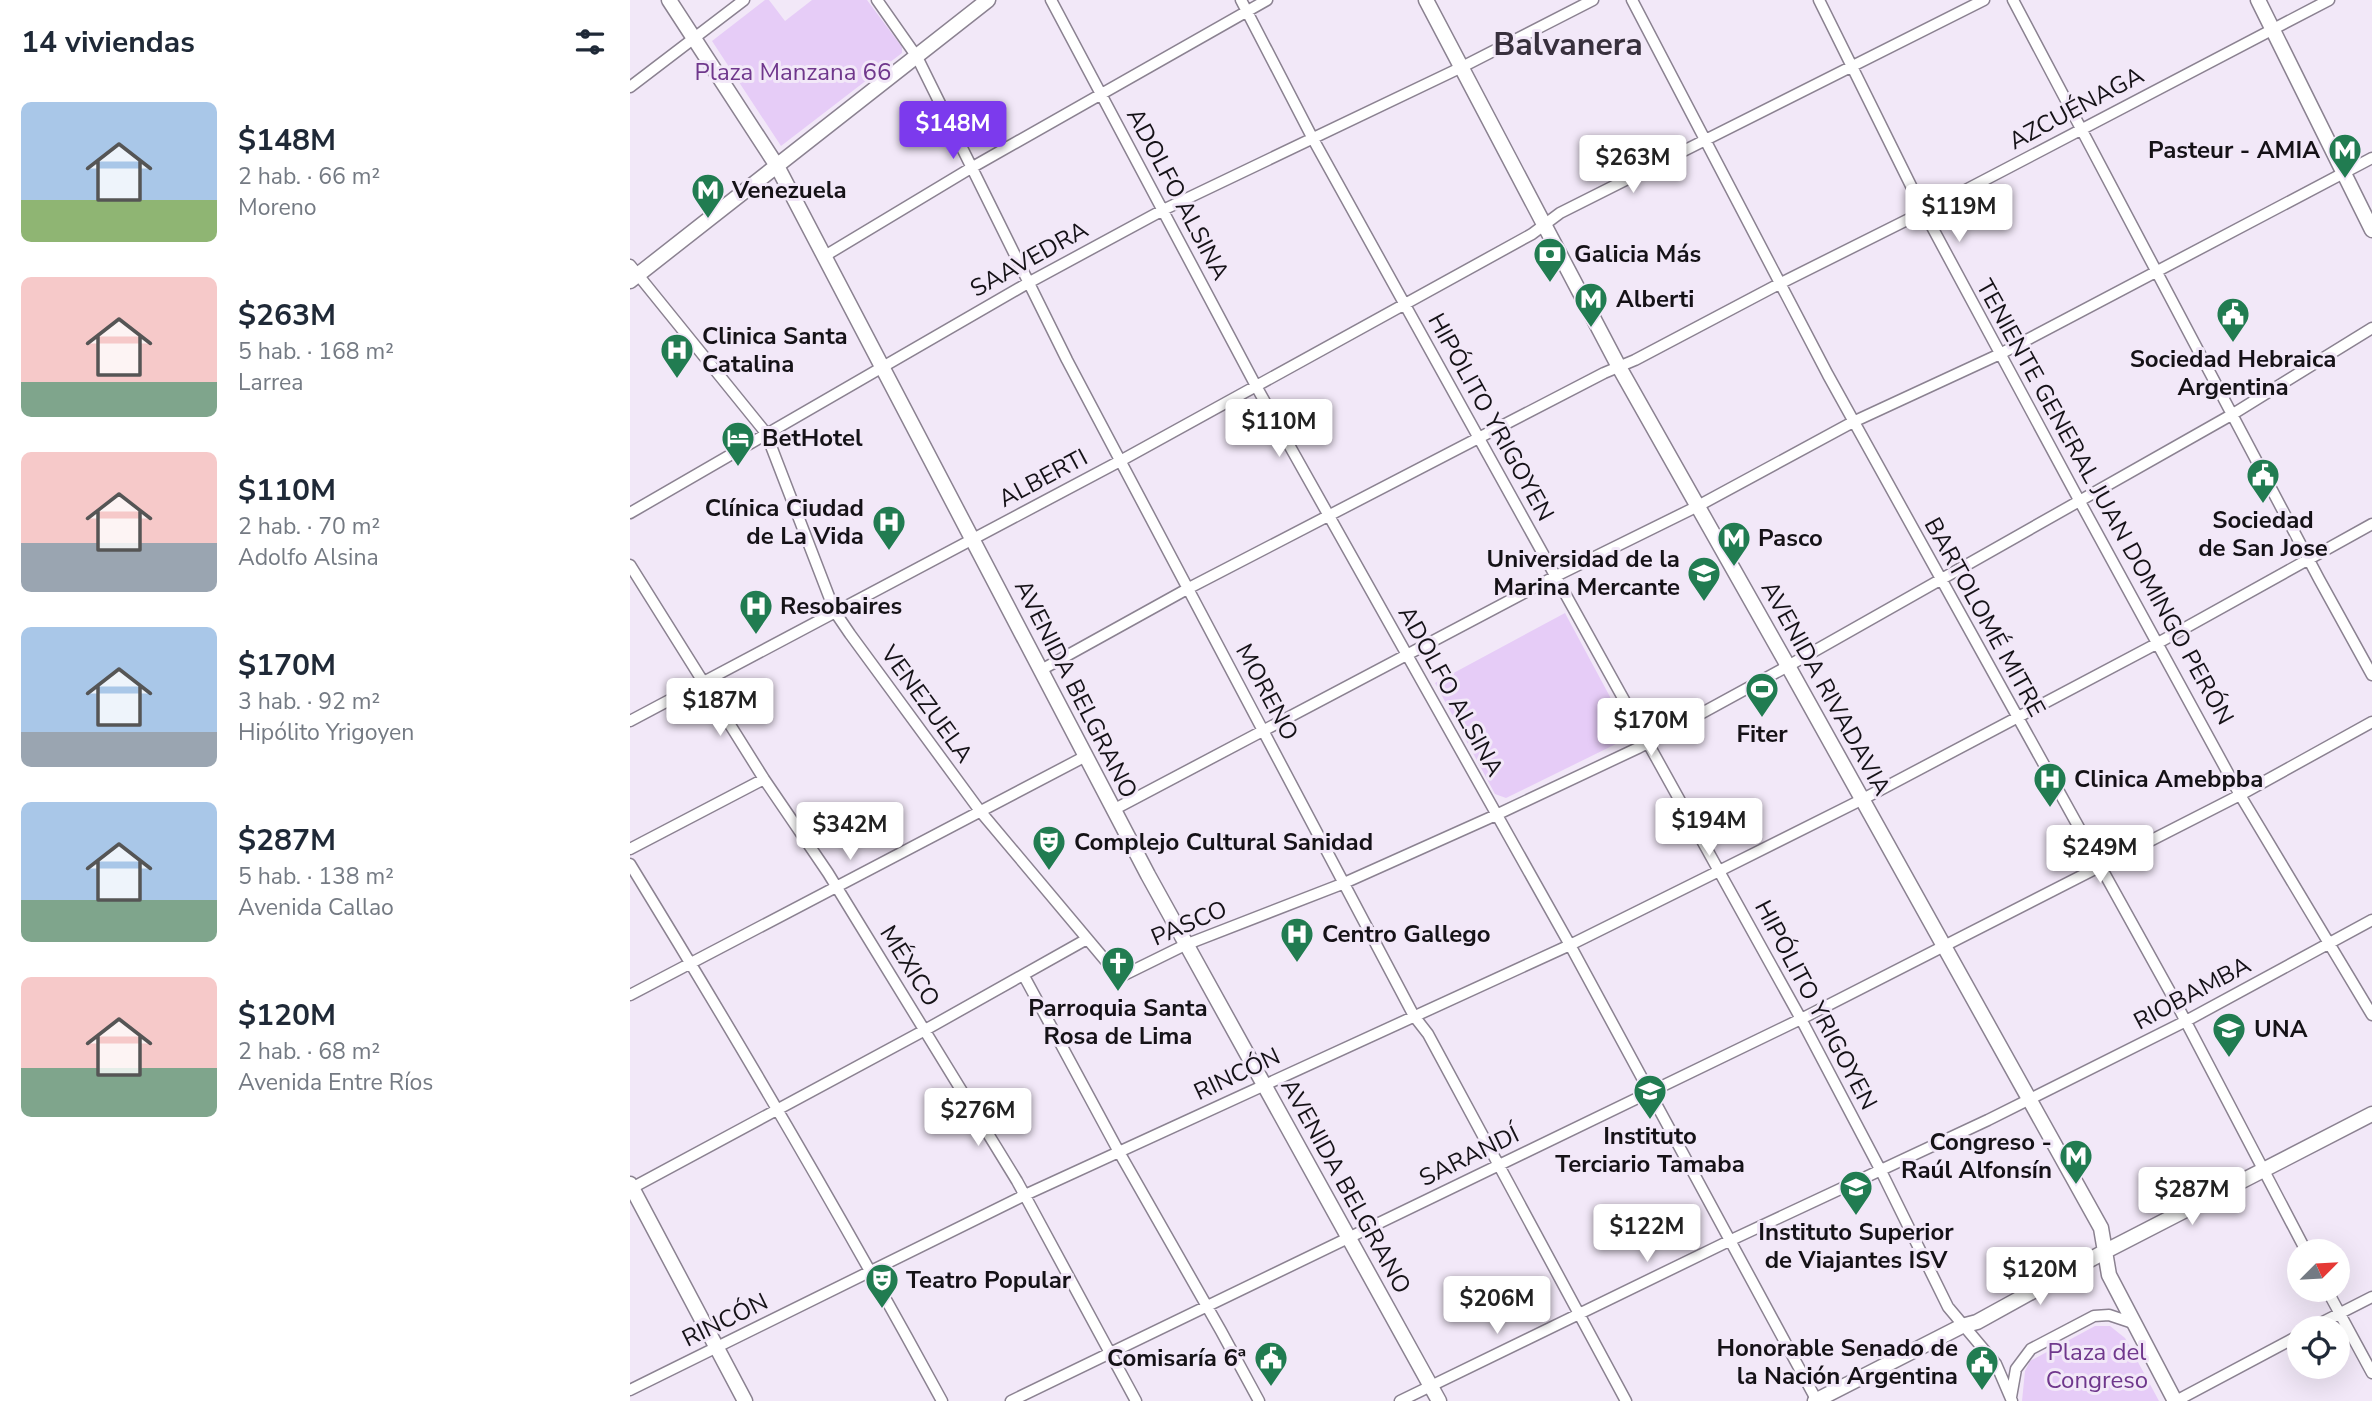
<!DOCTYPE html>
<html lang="es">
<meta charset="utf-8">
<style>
:root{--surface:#fff;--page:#f2f2f3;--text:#1f2937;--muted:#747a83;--accent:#7c3aed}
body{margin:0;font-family:"Nunito Sans",sans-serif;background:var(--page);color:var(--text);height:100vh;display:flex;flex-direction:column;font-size:26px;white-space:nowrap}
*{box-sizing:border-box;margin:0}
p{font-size:23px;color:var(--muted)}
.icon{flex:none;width:38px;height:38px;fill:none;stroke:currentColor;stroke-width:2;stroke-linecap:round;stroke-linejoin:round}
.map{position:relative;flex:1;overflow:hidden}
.drawer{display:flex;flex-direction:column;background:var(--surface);width:630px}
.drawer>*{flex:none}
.needle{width:46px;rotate:66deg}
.fabs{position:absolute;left:1657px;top:1239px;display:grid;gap:14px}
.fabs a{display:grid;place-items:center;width:63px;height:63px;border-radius:50%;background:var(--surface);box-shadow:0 7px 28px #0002;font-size:35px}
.price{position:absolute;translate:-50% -60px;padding:0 16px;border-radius:7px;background:#fff;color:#222;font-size:23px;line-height:46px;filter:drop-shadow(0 2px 4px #0008)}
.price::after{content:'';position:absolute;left:50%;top:42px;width:21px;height:16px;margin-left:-10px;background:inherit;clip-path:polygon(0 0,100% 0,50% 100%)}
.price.active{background:var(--accent);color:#fff}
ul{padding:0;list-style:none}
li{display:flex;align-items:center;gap:21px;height:175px;padding:0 21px}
li span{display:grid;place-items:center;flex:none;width:196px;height:140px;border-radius:10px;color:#555}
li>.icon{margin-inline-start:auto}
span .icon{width:84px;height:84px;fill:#fffc;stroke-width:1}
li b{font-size:30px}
h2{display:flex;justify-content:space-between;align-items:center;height:84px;padding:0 21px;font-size:30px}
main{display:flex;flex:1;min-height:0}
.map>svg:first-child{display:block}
</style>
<main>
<section class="drawer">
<h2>14 viviendas<svg class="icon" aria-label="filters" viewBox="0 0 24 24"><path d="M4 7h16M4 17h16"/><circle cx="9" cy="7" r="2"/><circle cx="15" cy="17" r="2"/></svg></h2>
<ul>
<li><span style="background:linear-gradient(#a9c7e8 70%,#8fb573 0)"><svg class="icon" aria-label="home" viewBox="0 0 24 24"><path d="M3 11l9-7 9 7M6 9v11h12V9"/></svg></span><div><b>$148M</b><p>2 hab. · 66 m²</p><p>Moreno</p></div></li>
<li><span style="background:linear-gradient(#f6c9c9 75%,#7fa58c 0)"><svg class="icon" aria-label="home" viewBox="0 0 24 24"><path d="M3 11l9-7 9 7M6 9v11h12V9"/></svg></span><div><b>$263M</b><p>5 hab. · 168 m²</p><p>Larrea</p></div></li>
<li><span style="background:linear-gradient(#f6c9c9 65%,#9aa5b1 0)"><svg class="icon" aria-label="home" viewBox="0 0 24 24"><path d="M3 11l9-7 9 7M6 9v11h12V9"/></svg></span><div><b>$110M</b><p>2 hab. · 70 m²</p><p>Adolfo Alsina</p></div></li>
<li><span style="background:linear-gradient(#a9c7e8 75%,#9aa5b1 0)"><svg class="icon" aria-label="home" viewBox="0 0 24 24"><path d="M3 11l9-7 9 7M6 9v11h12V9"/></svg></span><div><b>$170M</b><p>3 hab. · 92 m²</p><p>Hipólito Yrigoyen</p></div></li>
<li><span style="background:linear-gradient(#a9c7e8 70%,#7fa58c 0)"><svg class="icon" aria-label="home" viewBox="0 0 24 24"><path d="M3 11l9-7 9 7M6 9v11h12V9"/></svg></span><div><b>$287M</b><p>5 hab. · 138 m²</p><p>Avenida Callao</p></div></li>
<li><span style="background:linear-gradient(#f6c9c9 65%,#7fa58c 0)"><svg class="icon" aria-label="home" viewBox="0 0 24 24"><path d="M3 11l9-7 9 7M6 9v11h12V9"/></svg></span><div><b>$120M</b><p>2 hab. · 68 m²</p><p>Avenida Entre Ríos</p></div></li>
</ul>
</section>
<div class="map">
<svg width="1742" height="1401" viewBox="0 0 1742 1401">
<rect width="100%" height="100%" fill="#f2e8f8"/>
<path fill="#e6ccf7" d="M135 0H139L155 21 182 0H237L272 47V53L151 146 82 41Z
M935 613 993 721 988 743 876 798 865 794 805 683Z
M1465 1326H1480L1495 1338 1529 1401H1392L1395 1371 1400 1361Z"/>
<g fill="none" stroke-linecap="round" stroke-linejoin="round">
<defs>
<path id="minor" d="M247 0 287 57 437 360 784 1016 798 1034 996 1401
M421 0 626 386 940 945 1187 1401
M611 0 683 139 1171 1019 1251 1171 1318 1307 1366 1364 1382 1401
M1002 0 1198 375 1544 999 1676 1251
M1189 0 1294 212 1449 500 1610 795 1742 1015
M1383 0 1689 579 1742 675
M0 87 114 0
M193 257 341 168 637 0
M0 265 136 433 205 612 220 634 350 811 486 973 494 975 555 945 712 884 866 815 1008 748 1158 666 1603 414 1742 328
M0 513 398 283 533 210 832 67 963 0
M0 565 134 779 198 873 387 1181 506 1401
M411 670 559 588 974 373 1005 360 1149 284 1305 206 1699 0
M0 721 492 460 902 234 930 213 1354 0
M483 810 926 576 1068 506 1223 422 1370 354 1742 158
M0 849 134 779
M0 864C108 1040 213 1219 312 1401
M394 976 489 1152 591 1331 629 1401
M0 995 454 757
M0 1189 295 1030 457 939
M1697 1290 1742 1373
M1681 1328 1742 1297
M0 1390 395 1195 940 945 1089 871 1233 799 1528 643 1742 524
M1381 1397 1386 1369 1401 1349 1464 1316 1479 1315 1503 1323
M381 1401 1171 1019 1610 795 1742 722
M770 1401 1099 1241 1358 1120 1556 1021 1742 920
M1546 1401 1670 1335"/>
<path id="major" d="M39 0 147 166 518 875 809 1401
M796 0 989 367 1158 666 1471 1228 1479 1275 1545 1401
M1628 0 1742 230
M0 281 358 0
M0 1184 115 1401
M1185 1401 1332 1326 1347 1322 1474 1252 1742 1114"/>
</defs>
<use href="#minor" stroke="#8b8291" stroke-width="13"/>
<use href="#major" stroke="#8b8291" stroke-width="17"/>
<use href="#minor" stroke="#fff" stroke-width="10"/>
<use href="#major" stroke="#fff" stroke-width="14"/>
</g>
<defs>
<symbol id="metro-pin" viewBox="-11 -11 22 30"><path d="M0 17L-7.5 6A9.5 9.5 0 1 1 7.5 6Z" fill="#217c51" stroke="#f2e8f8"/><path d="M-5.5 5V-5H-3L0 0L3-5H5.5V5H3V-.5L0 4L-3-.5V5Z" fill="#fff"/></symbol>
<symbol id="bank-pin" viewBox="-11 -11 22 30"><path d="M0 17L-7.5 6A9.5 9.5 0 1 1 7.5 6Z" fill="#217c51" stroke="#f2e8f8"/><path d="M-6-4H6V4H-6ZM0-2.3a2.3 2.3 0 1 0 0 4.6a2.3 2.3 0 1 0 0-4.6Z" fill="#fff"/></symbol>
<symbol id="civic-pin" viewBox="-11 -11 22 30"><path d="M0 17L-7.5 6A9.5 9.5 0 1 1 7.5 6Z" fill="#217c51" stroke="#f2e8f8"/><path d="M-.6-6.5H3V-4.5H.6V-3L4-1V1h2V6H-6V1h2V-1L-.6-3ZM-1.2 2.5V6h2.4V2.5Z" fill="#fff"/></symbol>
<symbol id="hospital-pin" viewBox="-11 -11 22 30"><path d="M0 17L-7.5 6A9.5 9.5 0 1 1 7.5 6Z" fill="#217c51" stroke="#f2e8f8"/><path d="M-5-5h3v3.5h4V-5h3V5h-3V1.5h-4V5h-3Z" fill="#fff"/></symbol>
<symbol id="hotel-pin" viewBox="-11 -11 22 30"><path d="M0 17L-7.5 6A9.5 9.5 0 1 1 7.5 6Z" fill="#217c51" stroke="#f2e8f8"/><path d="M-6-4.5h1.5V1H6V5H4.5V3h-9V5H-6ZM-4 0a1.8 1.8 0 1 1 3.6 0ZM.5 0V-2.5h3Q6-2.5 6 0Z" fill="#fff"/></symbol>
<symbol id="university-pin" viewBox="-11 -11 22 30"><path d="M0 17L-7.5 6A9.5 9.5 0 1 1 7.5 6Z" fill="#217c51" stroke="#f2e8f8"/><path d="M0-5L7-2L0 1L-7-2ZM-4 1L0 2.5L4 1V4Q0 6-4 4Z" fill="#fff"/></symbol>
<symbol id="stadium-pin" viewBox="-11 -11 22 30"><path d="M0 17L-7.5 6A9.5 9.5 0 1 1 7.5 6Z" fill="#217c51" stroke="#f2e8f8"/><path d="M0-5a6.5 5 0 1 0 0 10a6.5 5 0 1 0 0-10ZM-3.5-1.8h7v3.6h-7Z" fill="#fff"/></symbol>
<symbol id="theatre-pin" viewBox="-11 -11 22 30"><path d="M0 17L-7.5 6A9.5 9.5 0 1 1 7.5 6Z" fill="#217c51" stroke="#f2e8f8"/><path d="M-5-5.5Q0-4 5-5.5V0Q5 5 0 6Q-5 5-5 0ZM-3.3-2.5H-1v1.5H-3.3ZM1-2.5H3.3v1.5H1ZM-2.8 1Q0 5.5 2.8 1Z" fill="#fff"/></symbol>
<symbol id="church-pin" viewBox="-11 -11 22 30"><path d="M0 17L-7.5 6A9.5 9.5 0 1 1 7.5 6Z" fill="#217c51" stroke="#f2e8f8"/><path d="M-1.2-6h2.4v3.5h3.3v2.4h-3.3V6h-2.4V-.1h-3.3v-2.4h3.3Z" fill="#fff"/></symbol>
</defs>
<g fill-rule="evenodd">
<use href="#metro-pin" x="1696" y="131" width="38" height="52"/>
<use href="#metro-pin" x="59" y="171" width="38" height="52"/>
<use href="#bank-pin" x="901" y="235" width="38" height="52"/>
<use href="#metro-pin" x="942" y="280" width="38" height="52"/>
<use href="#civic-pin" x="1584" y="295" width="38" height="52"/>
<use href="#hospital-pin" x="28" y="331" width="38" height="52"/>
<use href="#hotel-pin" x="89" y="419" width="38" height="52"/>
<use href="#civic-pin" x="1614" y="456" width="38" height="52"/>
<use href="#hospital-pin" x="240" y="503" width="38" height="52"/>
<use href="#metro-pin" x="1085" y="519" width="38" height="52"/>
<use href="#university-pin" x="1055" y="554" width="38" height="52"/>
<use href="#hospital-pin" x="107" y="587" width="38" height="52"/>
<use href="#stadium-pin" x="1113" y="670" width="38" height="52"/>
<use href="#hospital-pin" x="1401" y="760" width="38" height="52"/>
<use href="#theatre-pin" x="400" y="823" width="38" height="52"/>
<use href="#hospital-pin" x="648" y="915" width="38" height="52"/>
<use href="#church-pin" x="469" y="944" width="38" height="52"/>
<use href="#university-pin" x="1580" y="1010" width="38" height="52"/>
<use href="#university-pin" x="1001" y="1072" width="38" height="52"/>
<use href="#metro-pin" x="1427" y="1137" width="38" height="52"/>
<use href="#university-pin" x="1207" y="1168" width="38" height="52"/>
<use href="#theatre-pin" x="233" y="1261" width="38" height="52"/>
<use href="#civic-pin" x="622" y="1339" width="38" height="52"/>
<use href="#civic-pin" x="1333" y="1343" width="38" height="52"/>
</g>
<g text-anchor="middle" stroke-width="6" stroke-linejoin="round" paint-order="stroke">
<g font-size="24" fill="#6f378c" stroke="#f2e8f8">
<text x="163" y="80">Plaza Manzana 66</text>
<text x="1467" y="1360">Plaza del<tspan x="1467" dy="28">Congreso</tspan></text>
</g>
<g font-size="24" fill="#151217" stroke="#f2e8f8">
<text transform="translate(1446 108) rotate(-28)" y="8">AZCUÉNAGA</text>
<text transform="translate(548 194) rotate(62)" y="8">ADOLFO ALSINA</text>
<text transform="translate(399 259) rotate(-29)" y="8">SAAVEDRA</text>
<text transform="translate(861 417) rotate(61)" y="8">HIPÓLITO YRIGOYEN</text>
<text transform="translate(413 478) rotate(-28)" y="8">ALBERTI</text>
<text transform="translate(1475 502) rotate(61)" y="8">TENIENTE GENERAL JUAN DOMINGO PERÓN</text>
<text transform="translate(1355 617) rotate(61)" y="8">BARTOLOMÉ MITRE</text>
<text transform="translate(1196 688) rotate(61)" y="8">AVENIDA RIVADAVIA</text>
<text transform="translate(446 689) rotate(63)" y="8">AVENIDA BELGRANO</text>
<text transform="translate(821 691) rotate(61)" y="8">ADOLFO ALSINA</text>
<text transform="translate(637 692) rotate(62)" y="8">MORENO</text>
<text transform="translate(297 704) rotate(54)" y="8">VENEZUELA</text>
<text transform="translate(559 923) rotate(-23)" y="8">PASCO</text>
<text transform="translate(280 966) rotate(58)" y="8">MÉXICO</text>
<text transform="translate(1562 993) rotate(-28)" y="8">RIOBAMBA</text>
<text transform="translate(1186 1005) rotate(62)" y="8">HIPÓLITO YRIGOYEN</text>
<text transform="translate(607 1074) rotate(-25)" y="8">RINCÓN</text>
<text transform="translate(839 1156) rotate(-26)" y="8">SARANDÍ</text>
<text transform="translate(716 1186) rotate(61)" y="8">AVENIDA BELGRANO</text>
<text transform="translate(95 1320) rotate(-26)" y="8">RINCÓN</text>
</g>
<g font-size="24" font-weight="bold" fill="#151217" stroke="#f2e8f8" text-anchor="start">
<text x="1690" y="158" text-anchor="end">Pasteur - AMIA</text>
<text x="102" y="198">Venezuela</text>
<text x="944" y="262">Galicia Más</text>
<text x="986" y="307">Alberti</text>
<text x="72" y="344">Clinica Santa<tspan x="72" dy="28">Catalina</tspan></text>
<text x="1603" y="367" text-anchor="middle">Sociedad Hebraica<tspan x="1603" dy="28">Argentina</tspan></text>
<text x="132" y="446">BetHotel</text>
<text x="234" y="516" text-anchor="end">Clínica Ciudad<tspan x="234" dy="28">de La Vida</tspan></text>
<text x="1633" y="528" text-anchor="middle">Sociedad<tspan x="1633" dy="28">de San Jose</tspan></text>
<text x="1128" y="546">Pasco</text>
<text x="1050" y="567" text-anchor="end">Universidad de la<tspan x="1050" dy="28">Marina Mercante</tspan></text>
<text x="150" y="614">Resobaires</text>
<text x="1132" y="742" text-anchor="middle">Fiter</text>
<text x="1444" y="787">Clinica Amebpba</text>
<text x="444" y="850">Complejo Cultural Sanidad</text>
<text x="692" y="942">Centro Gallego</text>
<text x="488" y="1016" text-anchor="middle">Parroquia Santa<tspan x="488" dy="28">Rosa de Lima</tspan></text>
<text x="1624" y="1037">UNA</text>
<text x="1020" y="1144" text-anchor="middle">Instituto<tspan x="1020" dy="28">Terciario Tamaba</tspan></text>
<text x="1422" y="1150" text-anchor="end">Congreso -<tspan x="1422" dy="28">Raúl Alfonsín</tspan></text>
<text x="1226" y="1240" text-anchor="middle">Instituto Superior<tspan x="1226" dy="28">de Viajantes ISV</tspan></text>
<text x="276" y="1288">Teatro Popular</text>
<text x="1328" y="1356" text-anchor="end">Honorable Senado de<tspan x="1328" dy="28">la Nación Argentina</tspan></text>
<text x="616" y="1366" text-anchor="end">Comisaría 6ª</text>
</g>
<g font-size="32" font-weight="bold" fill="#38303d" stroke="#f2e8f8">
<text x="938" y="55">Balvanera</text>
</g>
</g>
</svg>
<div class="fabs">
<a><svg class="needle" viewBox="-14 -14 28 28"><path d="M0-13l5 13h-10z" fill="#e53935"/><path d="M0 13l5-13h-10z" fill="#747a83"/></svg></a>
<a><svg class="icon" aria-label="locate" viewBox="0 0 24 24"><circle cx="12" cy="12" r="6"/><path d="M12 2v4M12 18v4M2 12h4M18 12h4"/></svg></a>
</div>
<b class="price active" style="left:323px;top:161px">$148M</b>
<b class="price" style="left:1003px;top:195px">$263M</b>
<b class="price" style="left:1329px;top:244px">$119M</b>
<b class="price" style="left:649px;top:459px">$110M</b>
<b class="price" style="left:90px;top:738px">$187M</b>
<b class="price" style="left:1021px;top:758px">$170M</b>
<b class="price" style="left:1079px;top:858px">$194M</b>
<b class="price" style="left:220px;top:862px">$342M</b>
<b class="price" style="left:1470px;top:885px">$249M</b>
<b class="price" style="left:348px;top:1148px">$276M</b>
<b class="price" style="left:1562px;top:1227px">$287M</b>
<b class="price" style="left:1017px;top:1264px">$122M</b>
<b class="price" style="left:1410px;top:1307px">$120M</b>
<b class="price" style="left:867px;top:1336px">$206M</b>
</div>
</main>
